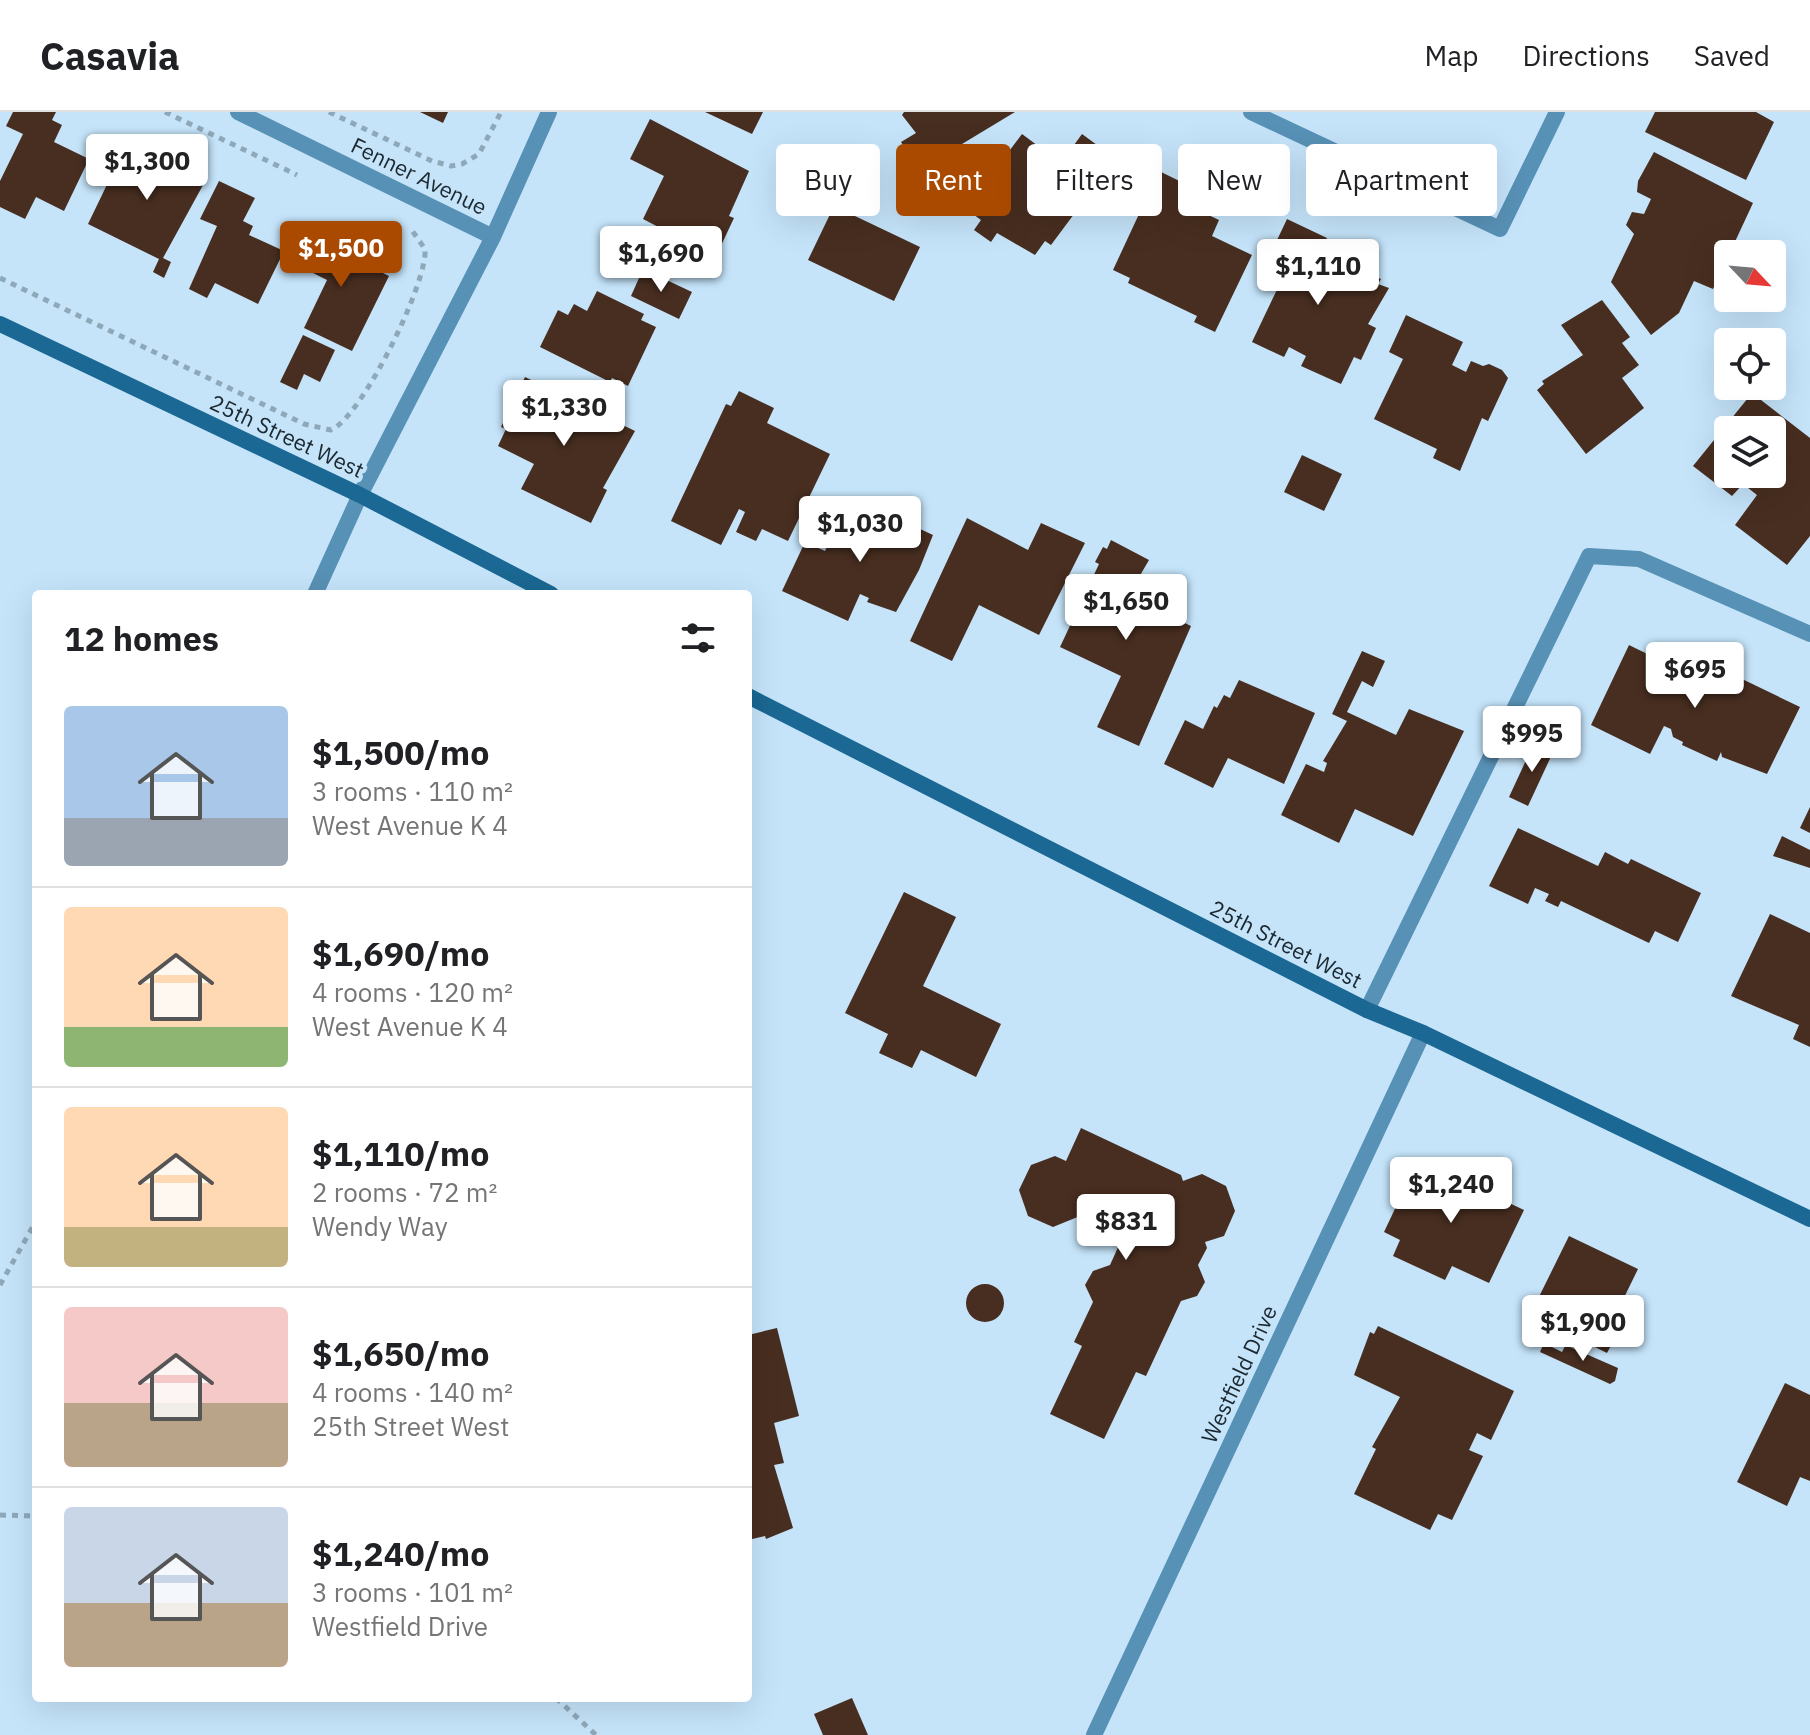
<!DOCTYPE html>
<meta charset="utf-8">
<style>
:root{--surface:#fff;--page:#f2f2f2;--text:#202124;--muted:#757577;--line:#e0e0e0;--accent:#aa4a01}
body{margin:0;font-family:"IBM Plex Sans",sans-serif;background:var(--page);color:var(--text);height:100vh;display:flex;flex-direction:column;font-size:30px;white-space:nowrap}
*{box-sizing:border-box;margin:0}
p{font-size:26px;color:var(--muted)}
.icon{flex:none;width:44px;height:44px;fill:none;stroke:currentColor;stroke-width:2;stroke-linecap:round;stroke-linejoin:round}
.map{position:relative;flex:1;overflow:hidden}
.details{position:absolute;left:32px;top:478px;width:720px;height:1112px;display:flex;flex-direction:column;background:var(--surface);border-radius:8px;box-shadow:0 8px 32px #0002}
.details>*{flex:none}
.top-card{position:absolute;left:776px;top:32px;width:760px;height:72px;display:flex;gap:16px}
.needle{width:52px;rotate:116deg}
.buttons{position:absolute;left:1714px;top:128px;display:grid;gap:16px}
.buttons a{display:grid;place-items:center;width:72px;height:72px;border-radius:8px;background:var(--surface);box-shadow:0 8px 32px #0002;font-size:40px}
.price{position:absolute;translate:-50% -68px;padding:0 18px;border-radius:8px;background:#fff;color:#222;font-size:26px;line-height:52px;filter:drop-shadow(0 2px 4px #0008)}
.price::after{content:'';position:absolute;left:50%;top:48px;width:24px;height:18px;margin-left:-12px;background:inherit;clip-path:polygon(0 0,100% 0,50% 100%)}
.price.selected{background:var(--accent);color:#fff}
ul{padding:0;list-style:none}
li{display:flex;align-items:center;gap:24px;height:200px;padding:0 32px}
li+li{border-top:2px solid var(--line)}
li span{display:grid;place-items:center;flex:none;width:224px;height:160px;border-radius:8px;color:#555}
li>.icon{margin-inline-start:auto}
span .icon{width:96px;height:96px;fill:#fffc;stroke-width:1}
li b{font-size:34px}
h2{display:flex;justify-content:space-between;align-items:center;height:96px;padding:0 32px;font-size:34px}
.tag{padding:0 28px;border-radius:8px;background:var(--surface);box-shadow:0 8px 32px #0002;font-size:28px;line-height:72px}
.tag.selected{background:var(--accent);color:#fff}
header{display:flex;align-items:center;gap:48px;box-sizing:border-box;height:112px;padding:0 40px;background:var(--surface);border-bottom:2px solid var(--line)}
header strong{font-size:38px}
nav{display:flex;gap:44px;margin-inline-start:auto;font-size:28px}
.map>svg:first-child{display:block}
</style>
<header>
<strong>Casavia</strong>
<nav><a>Map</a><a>Directions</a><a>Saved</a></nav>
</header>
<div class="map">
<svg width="1810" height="1623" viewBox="0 0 1810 1623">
<rect width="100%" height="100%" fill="#c5e4fa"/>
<path fill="#482e20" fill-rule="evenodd" d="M13 0H56L52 8 62 13 54 30 89 47 64 99 36 85 25 107 0 95V69L23 22 6 14Z
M420 0H448L443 11Z
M705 0H763L752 22Z
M904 0H1015L919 58 901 30 916 21 902 3Z
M1655 0H1756L1774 10 1746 68 1645 20Z
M650 7 749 59 729 104 734 106 718 140 696 129 693 133 643 107 664 64 630 47Z
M1022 22 1061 51 1082 22 1127 55 1098 95 1086 86 1051 133 1045 129 1035 143 997 121 991 130 974 118 981 108 966 97Z
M128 29 208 64 163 146 171 150 164 166 153 160 159 147 88 112Z
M1654 40 1753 91 1713 177 1694 169 1679 201 1651 223 1611 170 1634 122 1626 113 1632 100 1644 102 1651 87 1637 80 1638 69Z
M1159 59 1204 81 1196 97 1219 108 1212 124 1252 143 1215 220 1194 210 1197 204 1128 171 1130 166 1113 158Z
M219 69 255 86 243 109 253 114 249 123 284 139 258 192 215 171 207 186 189 177 217 114 200 107Z
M834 94 920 135 894 189 808 148Z
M1287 107 1327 126 1312 156 1340 170 1347 156 1357 161 1358 157 1381 167 1378 172 1389 176 1368 212 1376 216 1361 248 1354 245 1341 272 1301 254 1306 244 1289 235 1284 245 1252 230 1283 165 1271 160 1276 146 1270 143Z
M315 116 377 148 373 156 389 164 352 239 304 216 327 168 297 153Z
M643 157 692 180 679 207 631 184Z
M597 179 644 202 641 208 656 215 628 274 612 266 610 270 540 235 558 198 568 203 574 192 587 199Z
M1602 188 1630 225 1622 231 1639 253 1622 266 1644 296 1586 342 1537 278 1544 272 1542 269 1583 243 1561 213Z
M1406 203 1463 230 1452 253 1466 260 1471 249 1483 254 1489 252 1502 258 1508 266 1488 309 1482 306 1460 359 1433 346 1437 337 1374 307 1403 247 1389 240Z
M303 223 335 238 320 270 304 262 297 278 280 270Z
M525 265 635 319 603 376 607 378 591 411 521 377 534 352 498 334 506 317 501 315Z
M739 279 774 296 767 311 830 342 788 429 762 417 756 429 736 420 745 400 739 397 721 433 671 409 726 292 731 294Z
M1752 281 1810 326V424L1787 453 1735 413 1757 383 1743 372 1732 384 1693 354ZM1728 318H1772V362H1728Z
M1302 343 1342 362 1324 399 1284 380Z
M847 391 895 413 903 409 933 423 919 458 896 500 867 490 869 486 860 482 848 509 782 479 805 430 825 439Z
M967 406 1028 438 1041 411 1085 431 1039 523 979 493 952 549 910 529Z
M1111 428 1149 448 1128 484 1191 514 1139 634 1097 615 1121 564 1060 535 1099 452 1095 450 1103 435 1107 437Z
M1629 533 1682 559 1690 542 1800 595 1767 662 1722 645 1721 640 1717 649 1682 633 1683 630 1673 625 1671 617 1664 614 1650 642 1591 613Z
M1362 539 1385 549 1373 575 1362 569 1347 600 1396 623 1409 597 1464 619 1413 724 1355 697 1339 731 1281 703 1306 652 1324 660 1327 651 1323 649 1347 609 1332 602Z
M1239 568 1315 601 1284 672 1228 646 1213 676 1164 652 1185 608 1203 617 1214 594 1217 596 1224 583 1230 586Z
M1535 629 1554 638 1528 694 1509 685Z
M1810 695V721L1800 716Z
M1518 716 1598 754 1605 740 1628 752 1631 747 1701 781 1678 830 1655 819 1649 831 1561 789 1558 795 1545 789 1549 782 1535 776 1528 792 1489 774Z
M1782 724 1810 738V756L1773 744Z
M904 780 956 805 923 874 1001 912 976 965 921 938 912 956 879 941 888 922 845 901Z
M1770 802 1810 821V935L1793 927 1799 913 1731 884Z
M1081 1016 1181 1063 1183 1069 1202 1062 1226 1074 1235 1099 1224 1124 1205 1130 1207 1136 1198 1153 1205 1170 1197 1184 1181 1189 1146 1264 1136 1260 1104 1327 1050 1302 1082 1234 1074 1230 1093 1190 1085 1173 1093 1159 1110 1153 1120 1131 1116 1120 1080 1104 1053 1115 1028 1104 1019 1078 1031 1053 1055 1044 1066 1049Z
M1418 1048 1524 1098 1489 1171 1452 1154 1445 1168 1393 1144 1400 1128 1384 1120Z
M1569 1124 1638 1157 1615 1204 1624 1209 1607 1241 1530 1203Z
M966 1191a19 19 0 1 1 38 0a19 19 0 1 1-38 0Z
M1378 1214 1514 1279 1491 1328 1477 1321 1469 1338 1483 1344 1452 1408 1438 1402 1430 1418 1354 1382 1376 1337 1372 1335 1400 1285 1354 1263 1370 1220 1374 1222Z
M777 1216 799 1304 774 1311 784 1351 774 1353 793 1416 766 1427 765 1424 748 1428V1223Z
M1567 1230 1570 1235 1618 1256 1615 1269 1610 1272 1540 1240 1544 1231 1562 1240Z
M1785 1271 1810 1283V1369L1800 1365 1787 1394 1737 1370Z
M852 1586 868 1623H823L814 1602Z"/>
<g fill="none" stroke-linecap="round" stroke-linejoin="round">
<path stroke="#8fa8b9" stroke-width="5" stroke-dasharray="6 6" stroke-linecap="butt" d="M165 0 297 63
M329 0 432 49 451 54 462 52 479 42 501 0
M0 166 304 312 331 318C362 305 428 170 425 137L411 117
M0 1173 36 1109
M0 1403 36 1404
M556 1586 596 1623"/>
<path stroke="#5891b6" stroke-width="16" d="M315 482 360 383"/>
<path stroke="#5891b6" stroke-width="16" d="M238 0 493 125
M1251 0 1500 117 1557 0
M360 383 493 125 549 0
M1367 898 1589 444 1639 447 1810 522
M1094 1623 1423 921"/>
<path stroke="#1a6893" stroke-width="16" d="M0 212 360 383 551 482
M748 584 1367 898 1423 921 1810 1107"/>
</g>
<g text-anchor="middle" stroke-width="8" stroke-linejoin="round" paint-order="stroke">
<g font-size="22" fill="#1c2830" stroke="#c5e4fa">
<text transform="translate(419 64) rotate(26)" y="8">Fenner Avenue</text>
<text transform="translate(287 324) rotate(25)" y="8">25th Street West</text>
<text transform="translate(1286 832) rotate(27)" y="8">25th Street West</text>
<text transform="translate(1239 1262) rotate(-65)" y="8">Westfield Drive</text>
</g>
</g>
</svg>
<div class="buttons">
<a><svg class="needle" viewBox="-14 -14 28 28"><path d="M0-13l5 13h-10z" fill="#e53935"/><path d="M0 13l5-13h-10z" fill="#757577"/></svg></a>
<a><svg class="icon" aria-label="locate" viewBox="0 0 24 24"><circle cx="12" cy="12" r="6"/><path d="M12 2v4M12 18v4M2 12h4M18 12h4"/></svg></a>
<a><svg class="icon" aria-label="layers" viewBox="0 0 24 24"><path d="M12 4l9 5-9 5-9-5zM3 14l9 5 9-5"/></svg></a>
</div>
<b class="price" style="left:147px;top:90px">$1,300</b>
<b class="price selected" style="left:341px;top:177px">$1,500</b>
<b class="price" style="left:661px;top:182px">$1,690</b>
<b class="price" style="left:1318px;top:195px">$1,110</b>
<b class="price" style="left:564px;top:336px">$1,330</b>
<b class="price" style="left:860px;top:452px">$1,030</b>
<b class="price" style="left:1126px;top:530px">$1,650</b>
<b class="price" style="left:1695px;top:598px">$695</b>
<b class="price" style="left:1532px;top:662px">$995</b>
<b class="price" style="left:1451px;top:1113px">$1,240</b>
<b class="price" style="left:1126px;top:1150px">$831</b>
<b class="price" style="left:1583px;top:1251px">$1,900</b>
<div class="top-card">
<a class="tag">Buy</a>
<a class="tag selected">Rent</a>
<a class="tag">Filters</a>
<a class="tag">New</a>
<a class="tag">Apartment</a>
</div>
<section class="details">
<h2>12 homes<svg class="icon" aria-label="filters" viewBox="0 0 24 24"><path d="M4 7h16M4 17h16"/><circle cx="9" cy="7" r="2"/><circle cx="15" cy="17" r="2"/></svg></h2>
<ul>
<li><span style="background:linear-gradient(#a9c7e8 70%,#9aa5b1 0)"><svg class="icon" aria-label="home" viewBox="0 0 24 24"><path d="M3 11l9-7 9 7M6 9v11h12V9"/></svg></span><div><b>$1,500/mo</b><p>3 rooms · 110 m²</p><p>West Avenue K 4</p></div></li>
<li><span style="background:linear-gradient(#ffd9b3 75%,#8fb573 0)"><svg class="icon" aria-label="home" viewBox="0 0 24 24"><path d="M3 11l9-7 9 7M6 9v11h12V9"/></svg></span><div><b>$1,690/mo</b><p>4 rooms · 120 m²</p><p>West Avenue K 4</p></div></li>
<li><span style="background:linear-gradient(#ffd9b3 75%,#c2b280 0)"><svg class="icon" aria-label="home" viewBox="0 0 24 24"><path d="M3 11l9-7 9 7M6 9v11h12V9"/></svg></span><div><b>$1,110/mo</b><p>2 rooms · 72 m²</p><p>Wendy Way</p></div></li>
<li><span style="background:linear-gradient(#f6c9c9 60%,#b9a48a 0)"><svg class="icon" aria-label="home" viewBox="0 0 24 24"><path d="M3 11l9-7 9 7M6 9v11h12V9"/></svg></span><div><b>$1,650/mo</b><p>4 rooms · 140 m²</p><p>25th Street West</p></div></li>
<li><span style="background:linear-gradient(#c9d6e8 60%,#b9a48a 0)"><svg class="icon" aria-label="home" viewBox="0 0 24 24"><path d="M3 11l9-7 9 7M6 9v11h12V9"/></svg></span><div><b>$1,240/mo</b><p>3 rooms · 101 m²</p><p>Westfield Drive</p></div></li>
</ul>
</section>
</div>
